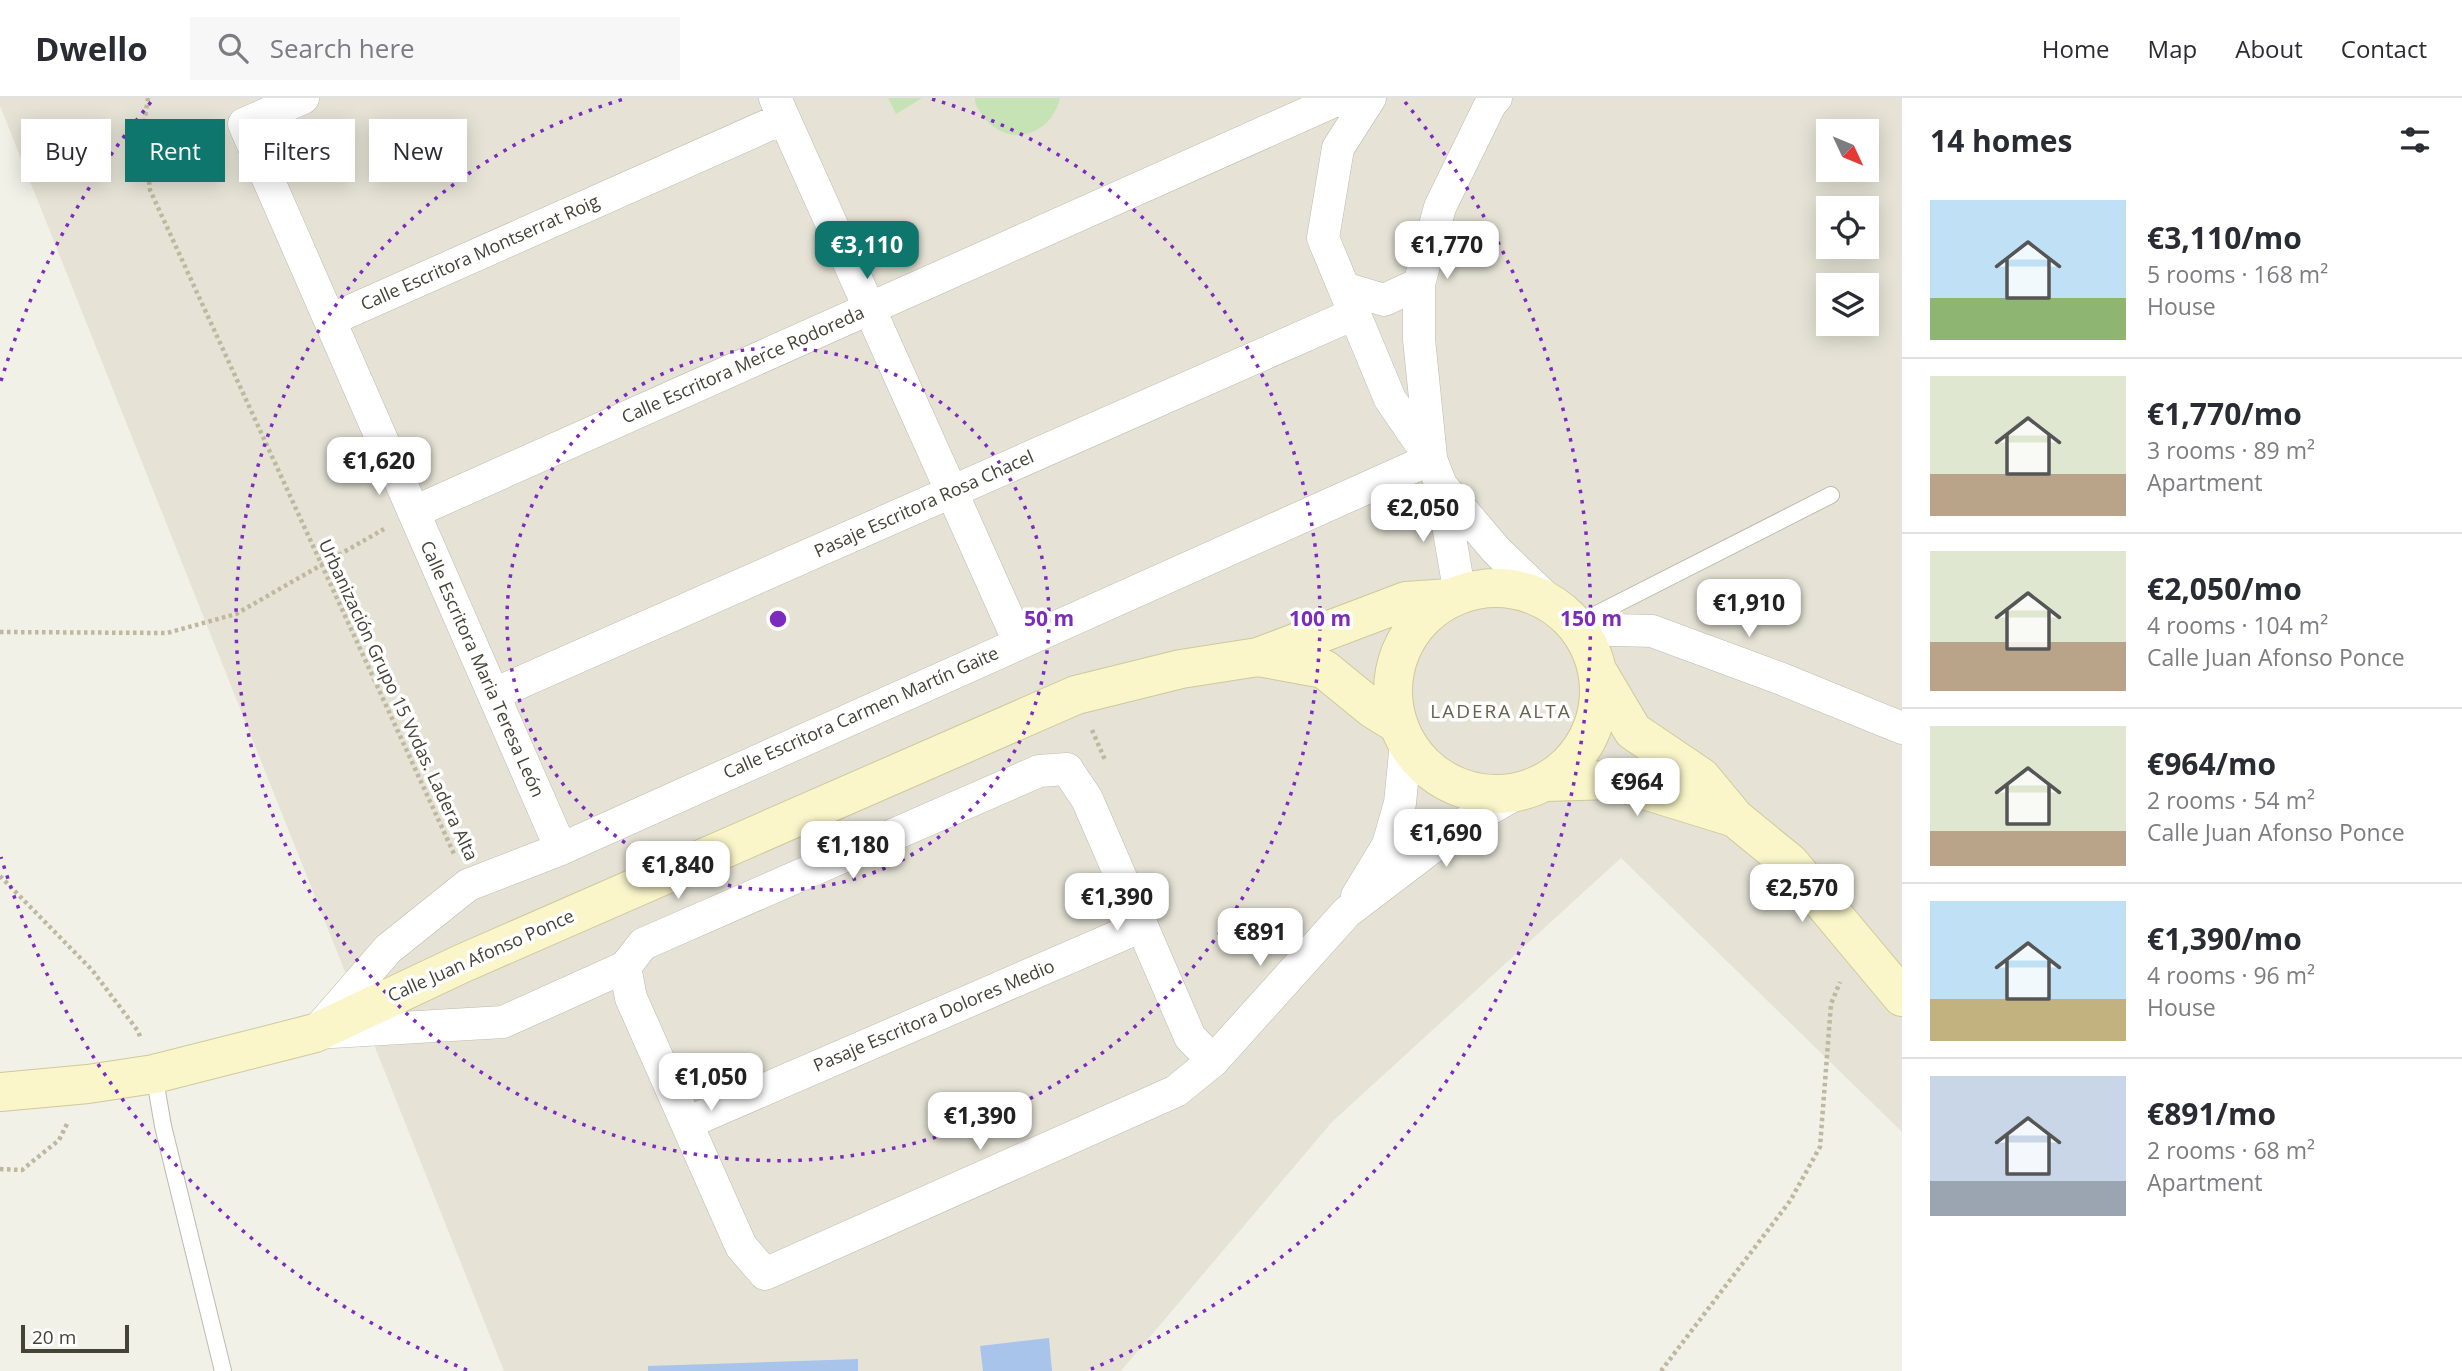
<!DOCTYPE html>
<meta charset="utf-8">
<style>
:root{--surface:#fff;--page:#f7f7f7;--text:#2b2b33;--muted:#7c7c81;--line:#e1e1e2;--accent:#0f766e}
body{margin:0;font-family:"Open Sans",sans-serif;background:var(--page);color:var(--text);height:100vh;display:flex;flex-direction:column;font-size:26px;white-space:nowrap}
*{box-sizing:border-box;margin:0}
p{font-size:23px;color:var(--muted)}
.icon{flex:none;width:38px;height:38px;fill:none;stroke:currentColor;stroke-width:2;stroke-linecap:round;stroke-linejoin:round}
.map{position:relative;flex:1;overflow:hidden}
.sheet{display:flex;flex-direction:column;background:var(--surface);width:560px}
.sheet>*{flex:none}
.guide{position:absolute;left:21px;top:21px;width:665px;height:63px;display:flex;gap:14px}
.needle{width:46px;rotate:134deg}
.fabs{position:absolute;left:1816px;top:21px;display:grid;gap:14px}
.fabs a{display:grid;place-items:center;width:63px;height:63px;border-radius:0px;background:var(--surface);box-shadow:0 4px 18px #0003;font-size:35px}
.scale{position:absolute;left:21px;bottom:18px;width:108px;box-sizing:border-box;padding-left:7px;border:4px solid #454237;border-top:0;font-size:19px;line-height:24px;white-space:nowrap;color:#454237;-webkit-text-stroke:5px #fff;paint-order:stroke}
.price{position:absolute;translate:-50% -60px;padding:0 16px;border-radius:14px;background:#fff;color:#222;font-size:23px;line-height:46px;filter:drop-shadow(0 2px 4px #0008)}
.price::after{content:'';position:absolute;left:50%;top:42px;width:21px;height:16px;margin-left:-10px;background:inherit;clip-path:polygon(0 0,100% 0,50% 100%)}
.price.active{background:var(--accent);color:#fff}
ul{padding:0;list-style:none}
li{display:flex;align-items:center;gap:21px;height:175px;padding:0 28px}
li+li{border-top:2px solid var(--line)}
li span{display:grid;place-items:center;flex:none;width:196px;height:140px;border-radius:0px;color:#555}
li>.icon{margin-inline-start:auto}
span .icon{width:84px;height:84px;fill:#fffc;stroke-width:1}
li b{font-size:30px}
h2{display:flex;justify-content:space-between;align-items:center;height:84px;padding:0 28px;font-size:30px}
.pill{padding:0 24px;border-radius:0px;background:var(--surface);box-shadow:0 4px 18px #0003;font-size:24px;line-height:63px}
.pill.active{background:var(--accent);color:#fff}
header{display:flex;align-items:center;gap:42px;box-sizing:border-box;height:98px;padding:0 35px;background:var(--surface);border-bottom:2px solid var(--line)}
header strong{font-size:33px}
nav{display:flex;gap:38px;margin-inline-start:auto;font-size:24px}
.search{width:490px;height:63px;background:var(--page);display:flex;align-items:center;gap:18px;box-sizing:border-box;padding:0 24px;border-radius:0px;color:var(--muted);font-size:26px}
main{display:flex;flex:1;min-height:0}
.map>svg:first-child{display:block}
</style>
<header>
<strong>Dwello</strong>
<div class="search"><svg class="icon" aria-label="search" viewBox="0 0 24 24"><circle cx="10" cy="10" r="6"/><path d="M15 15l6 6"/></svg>Search here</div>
<nav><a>Home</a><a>Map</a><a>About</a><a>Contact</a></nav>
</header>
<main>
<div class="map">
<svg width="1902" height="1273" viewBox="0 0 1902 1273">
<rect width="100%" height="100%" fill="#f2f1e8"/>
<path fill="#e6e3d6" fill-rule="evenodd" d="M0 0H1902V1034L1621 760 1332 1024 1121 1273H504L0 8ZM1829 33H1867V72H1829ZM1829 110H1867V149H1829ZM1829 187H1867V226H1829Z"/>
<path fill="#c5e3b4" d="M888 0H922L896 16Z
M975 0H1060C1051 40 1003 51 981 15 977 9 975 7 975 0Z"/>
<path fill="#a9c4ea" d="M1049 1240 1052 1273H983L980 1248Z
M858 1261V1273H648V1268Z"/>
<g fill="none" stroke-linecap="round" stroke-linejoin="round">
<defs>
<path id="lane" d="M1581 524 1831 397
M154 976 163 1028 223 1273"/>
<path id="street" d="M303 0 244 26 561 751
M775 0 1019 544
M1370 0 1338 50 1323 140 1390 301 1431 361 1441 387 1460 497
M1344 190 1384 202 1419 186
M330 222 784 20
M1431 359 1419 241V186L1440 109 1491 5 1496 0
M1441 387 1496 452 1550 504
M414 414 1341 0
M1579 531 1652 533 1782 581 1902 630
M494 596 1354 216
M1357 798 1388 747 1400 705 1406 645
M625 869 631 900 741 1148 765 1176 1176 993 1213 963 1347 814 1460 728 1521 693
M1213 963 1190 939 1087 701 1067 671 1039 673 643 846 625 869 503 924 315 935 388 851 468 787 561 751 1431 361
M687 1025 1142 828"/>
<path id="secondary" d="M1393 593a103 103 0 1 1 206 0a103 103 0 1 1-206 0Z
M1258 559 1324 571 1373 611 1399 627
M1598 574 1633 633 1701 679 1735 720 1790 765 1902 899
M1545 684 1612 682 1735 720
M0 994 88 986 154 976 315 935 461 866 1076 597 1181 571 1258 559 1406 503 1450 500"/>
</defs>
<use href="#lane" stroke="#bdbaab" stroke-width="18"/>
<use href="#street" stroke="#bdbaab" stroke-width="33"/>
<use href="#secondary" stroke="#cec99b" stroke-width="40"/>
<path stroke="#bdb89e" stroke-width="4.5" stroke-dasharray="3.5 3.5" stroke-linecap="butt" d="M148 0 143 32 150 92 455 758
M0 534 167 535 236 516 384 431
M1092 632 1105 662
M0 778 92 872 138 933 141 941
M0 1071 22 1072 59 1042 68 1024
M1661 1273 1790 1103 1820 1049 1831 906 1840 884"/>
<use href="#lane" stroke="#fff" stroke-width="16"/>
<use href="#street" stroke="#fff" stroke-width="32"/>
<use href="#secondary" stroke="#faf6ca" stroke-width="38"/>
</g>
<g fill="none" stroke="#7b2cbf" stroke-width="3.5" stroke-dasharray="3.5 7">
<circle cx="778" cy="521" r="271"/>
<path d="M932 1A542 542 0 1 1 624 1"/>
<path d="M467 1272A813 813 0 0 1 1 759M1 283A813 813 0 0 1 151 4M1405 4A813 813 0 0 1 1089 1272"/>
</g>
<g text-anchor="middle" stroke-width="7" stroke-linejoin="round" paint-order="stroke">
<g font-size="18" fill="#454237" stroke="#fff">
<text transform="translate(480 155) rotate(-24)" y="6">Calle Escritora Montserrat Roig</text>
<text transform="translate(743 267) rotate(-24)" y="6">Calle Escritora Merce Rodoreda</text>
<text transform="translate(924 406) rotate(-24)" y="6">Pasaje Escritora Rosa Chacel</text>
<text transform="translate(482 571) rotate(66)" y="6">Calle Escritora Maria Teresa León</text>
<text transform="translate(398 602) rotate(65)" y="6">Urbanización Grupo 15 Vvdas. Ladera Alta</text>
<text transform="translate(861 615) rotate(-24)" y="6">Calle Escritora Carmen Martín Gaite</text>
<text transform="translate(481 858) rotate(-24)" y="6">Calle Juan Afonso Ponce</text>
<text transform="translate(934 918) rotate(-23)" y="6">Pasaje Escritora Dolores Medio</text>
</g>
<g font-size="19" letter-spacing="2" fill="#67614f" stroke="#fff">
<text x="1501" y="620">LADERA ALTA</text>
</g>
</g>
<circle cx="778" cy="521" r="10" fill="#7b2cbf" stroke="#fff" stroke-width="3.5"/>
<g font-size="21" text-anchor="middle" font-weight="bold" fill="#7b2cbf" stroke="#fff" stroke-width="7" stroke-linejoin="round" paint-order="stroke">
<text x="1049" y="528">50 m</text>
<text x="1320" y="528">100 m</text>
<text x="1591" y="528">150 m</text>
</g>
</svg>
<div class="fabs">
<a><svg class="needle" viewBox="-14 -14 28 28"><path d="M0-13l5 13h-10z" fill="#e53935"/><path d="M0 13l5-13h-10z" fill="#7c7c81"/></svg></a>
<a><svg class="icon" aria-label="locate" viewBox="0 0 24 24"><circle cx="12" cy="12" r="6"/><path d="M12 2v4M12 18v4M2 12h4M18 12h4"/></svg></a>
<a><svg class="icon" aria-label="layers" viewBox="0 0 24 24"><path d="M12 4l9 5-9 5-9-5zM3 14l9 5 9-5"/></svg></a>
</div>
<div class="scale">20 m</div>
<b class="price active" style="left:867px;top:183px">€3,110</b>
<b class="price" style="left:1447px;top:183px">€1,770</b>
<b class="price" style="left:379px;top:399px">€1,620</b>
<b class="price" style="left:1423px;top:446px">€2,050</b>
<b class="price" style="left:1749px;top:541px">€1,910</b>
<b class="price" style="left:1637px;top:720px">€964</b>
<b class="price" style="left:1446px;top:771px">€1,690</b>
<b class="price" style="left:853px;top:783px">€1,180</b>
<b class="price" style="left:678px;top:803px">€1,840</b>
<b class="price" style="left:1802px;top:826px">€2,570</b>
<b class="price" style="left:1117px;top:835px">€1,390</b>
<b class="price" style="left:1260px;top:870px">€891</b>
<b class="price" style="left:711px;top:1015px">€1,050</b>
<b class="price" style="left:980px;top:1054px">€1,390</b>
<div class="guide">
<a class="pill">Buy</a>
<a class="pill active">Rent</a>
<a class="pill">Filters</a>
<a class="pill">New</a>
</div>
</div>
<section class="sheet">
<h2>14 homes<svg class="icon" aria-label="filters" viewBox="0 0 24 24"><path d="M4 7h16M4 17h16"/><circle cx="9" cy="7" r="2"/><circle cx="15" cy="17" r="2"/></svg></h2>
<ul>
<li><span style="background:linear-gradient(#bfe0f5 70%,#8fb573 0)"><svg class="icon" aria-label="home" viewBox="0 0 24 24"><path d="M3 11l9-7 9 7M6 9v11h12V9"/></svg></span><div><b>€3,110/mo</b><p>5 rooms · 168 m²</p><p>House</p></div></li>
<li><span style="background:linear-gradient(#dfe7d0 70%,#b9a48a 0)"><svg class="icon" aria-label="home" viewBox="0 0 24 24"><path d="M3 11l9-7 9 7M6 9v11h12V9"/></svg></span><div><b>€1,770/mo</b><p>3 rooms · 89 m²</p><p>Apartment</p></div></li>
<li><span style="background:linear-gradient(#dfe7d0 65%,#b9a48a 0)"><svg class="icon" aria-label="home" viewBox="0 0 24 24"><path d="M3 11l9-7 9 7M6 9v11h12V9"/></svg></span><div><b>€2,050/mo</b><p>4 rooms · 104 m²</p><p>Calle Juan Afonso Ponce</p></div></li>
<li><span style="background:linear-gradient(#dfe7d0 75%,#b9a48a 0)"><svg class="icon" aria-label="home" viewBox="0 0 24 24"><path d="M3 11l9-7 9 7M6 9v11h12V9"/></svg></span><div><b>€964/mo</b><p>2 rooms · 54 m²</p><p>Calle Juan Afonso Ponce</p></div></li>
<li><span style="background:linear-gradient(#bfe0f5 70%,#c2b280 0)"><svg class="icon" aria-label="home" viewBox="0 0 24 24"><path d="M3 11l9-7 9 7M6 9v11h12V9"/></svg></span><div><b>€1,390/mo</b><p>4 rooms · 96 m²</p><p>House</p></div></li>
<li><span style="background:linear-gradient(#c9d6e8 75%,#9aa5b1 0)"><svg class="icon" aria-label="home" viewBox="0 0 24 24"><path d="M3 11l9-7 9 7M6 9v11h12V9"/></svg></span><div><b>€891/mo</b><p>2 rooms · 68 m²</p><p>Apartment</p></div></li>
</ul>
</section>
</main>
